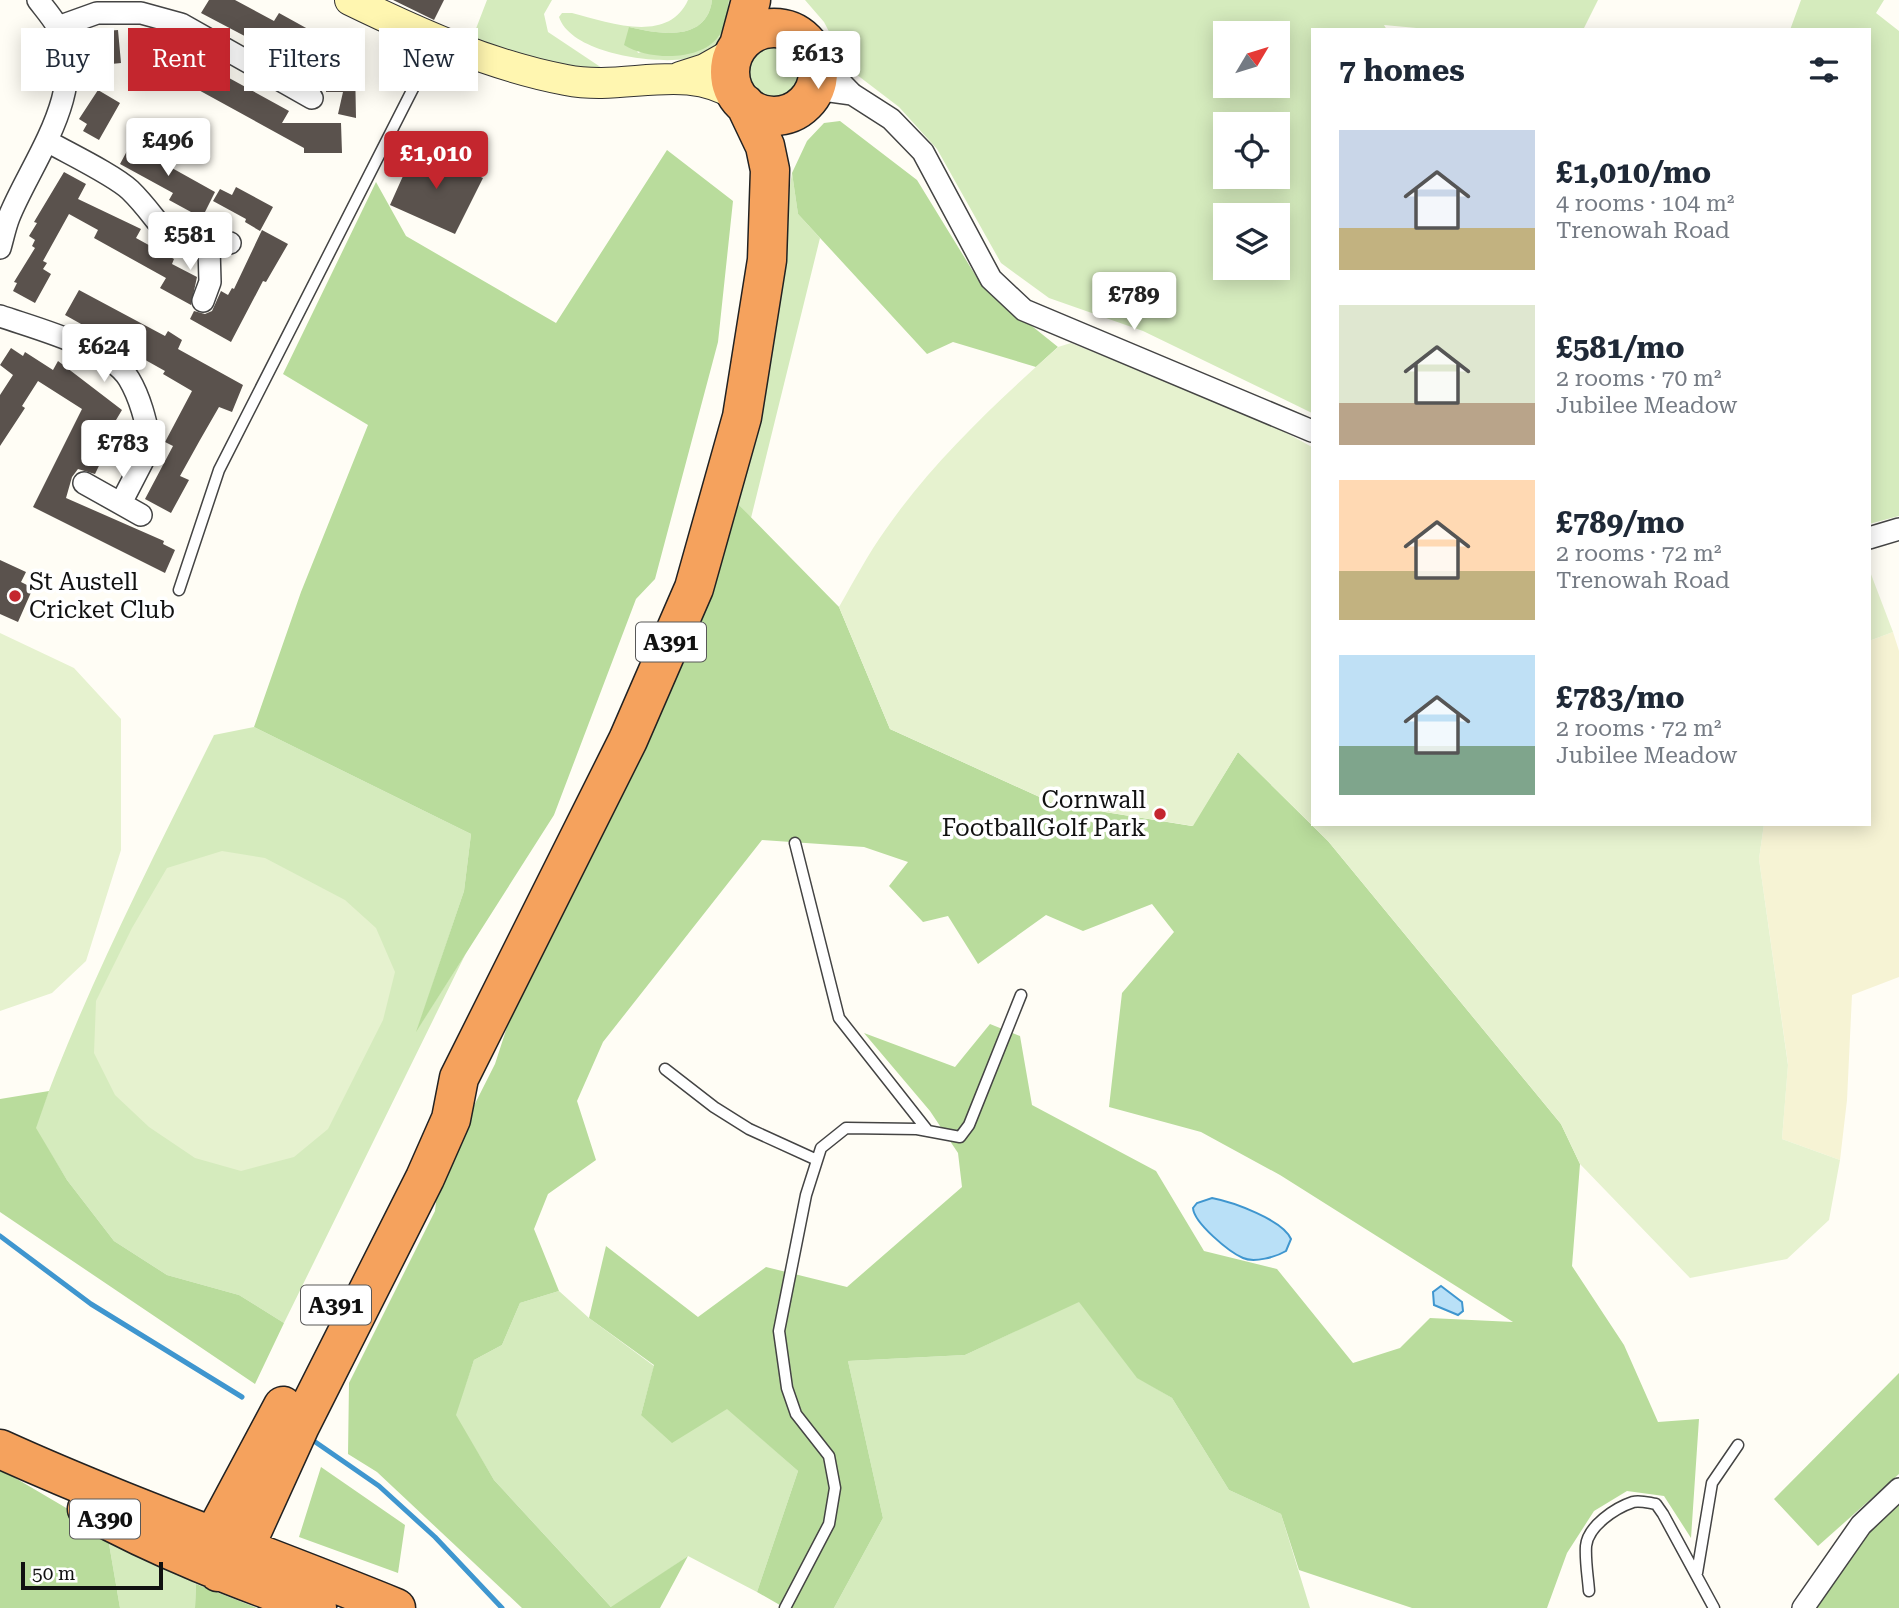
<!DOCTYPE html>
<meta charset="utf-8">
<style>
:root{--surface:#fff;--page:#f2f2f3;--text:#1f2937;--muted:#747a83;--accent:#c4262e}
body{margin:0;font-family:"Roboto Serif",serif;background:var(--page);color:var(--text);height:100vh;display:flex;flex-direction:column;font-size:26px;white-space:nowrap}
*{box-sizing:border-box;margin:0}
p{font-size:23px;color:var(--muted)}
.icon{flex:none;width:38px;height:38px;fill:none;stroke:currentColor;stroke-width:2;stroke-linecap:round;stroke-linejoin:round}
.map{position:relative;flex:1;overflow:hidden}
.sheet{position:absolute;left:1311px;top:28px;width:560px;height:798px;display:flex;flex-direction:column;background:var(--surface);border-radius:0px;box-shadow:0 4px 18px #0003}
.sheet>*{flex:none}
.top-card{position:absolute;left:21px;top:28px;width:665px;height:63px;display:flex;gap:14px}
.needle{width:46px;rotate:52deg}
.controls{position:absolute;left:1213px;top:21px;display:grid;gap:14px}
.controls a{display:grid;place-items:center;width:77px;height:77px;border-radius:0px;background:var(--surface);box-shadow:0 4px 18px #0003;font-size:35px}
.scale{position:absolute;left:21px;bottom:18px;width:142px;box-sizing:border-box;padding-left:7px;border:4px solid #111;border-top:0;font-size:19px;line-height:24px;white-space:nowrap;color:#111;-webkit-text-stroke:5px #fff;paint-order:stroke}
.price{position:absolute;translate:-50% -60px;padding:0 16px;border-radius:7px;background:#fff;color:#222;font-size:23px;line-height:46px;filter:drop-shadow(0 2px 4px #0008)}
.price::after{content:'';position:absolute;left:50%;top:42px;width:21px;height:16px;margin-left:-10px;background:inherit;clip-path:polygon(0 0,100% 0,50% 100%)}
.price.selected{background:var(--accent);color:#fff}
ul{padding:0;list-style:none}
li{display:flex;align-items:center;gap:21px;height:175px;padding:0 28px}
li span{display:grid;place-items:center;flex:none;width:196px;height:140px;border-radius:0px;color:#555}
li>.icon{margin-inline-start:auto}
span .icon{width:84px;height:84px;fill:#fffc;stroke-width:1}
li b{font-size:30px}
h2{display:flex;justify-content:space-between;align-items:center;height:84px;padding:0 28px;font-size:30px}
.chip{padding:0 24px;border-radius:0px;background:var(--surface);box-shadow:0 4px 18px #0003;font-size:24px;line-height:63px}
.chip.selected{background:var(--accent);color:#fff}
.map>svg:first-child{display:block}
</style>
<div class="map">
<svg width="1899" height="1608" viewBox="0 0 1899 1608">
<rect width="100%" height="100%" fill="#fffdf5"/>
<path fill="#f6f3d4" d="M1893 632 1899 651V977L1852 995 1847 1100 1840 1160 1782 1139 1788 1064 1759 859 1764 824H1869V641Z"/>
<path fill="#d5ebbd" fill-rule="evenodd" d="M487 0H552L544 14 548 32 608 72 579 74 472 39Z
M688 0H712C707 43 658 34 629 27L638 53 726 22 729 0H738L734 26 714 54 710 49C702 53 693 58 685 59 652 64 571 53 559 17L562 13H572C607 22 668 45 688 0Z
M805 0H1598L1583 30H1438L1384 25 1387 30H1312V413L1143 331 1049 298 1001 263 937 149 899 107 848 68 824 22ZM1225 33H1278V86H1225ZM1225 124H1278V177H1225ZM1225 215H1278V268H1225Z
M1801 0H1884L1876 13 1899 31V516L1869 524V30H1790Z
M744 69a29 29 0 1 1 58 0a29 29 0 1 1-58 0Z
M792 173 798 214 820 238 751 518 735 501 755 407Z
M254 727 471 834 464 891 418 1028 466 953 284 1323 239 1295 167 1275 114 1241 67 1180 35 1128C84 992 150 864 214 735Z
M559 1291 589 1318 654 1366 641 1415 727 1408 798 1471 757 1592 688 1556 612 1608 494 1480 455 1415 474 1360 502 1345 520 1303Z
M1079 1301 1137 1377 1172 1398 1229 1490 1281 1514 1310 1608H834L883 1518 848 1361 965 1355Z
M107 1532 196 1584 195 1608H120Z"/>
<path fill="#b9dc9c" d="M712 0H729C727 13 727 26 718 37 699 62 648 60 624 45L629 27C658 34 707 43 712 0Z
M840 121 917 180 982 286 1058 347 1036 367 953 342 927 354 798 214 792 173 807 141 824 123Z
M667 150 733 201 718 342 655 579 636 599 554 815 416 1032 464 891 471 834 254 727 301 592 368 425 283 374 376 182 406 236 556 323Z
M735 501 839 607 890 729 1055 804 1192 826 1238 752 1328 841 1561 1124 1580 1164 1572 1266 1624 1345 1658 1422 1699 1419 1691 1538 1664 1496 1627 1491 1594 1511 1567 1553 1547 1608H1412L1299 1570 1281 1514 1229 1490 1172 1398 1137 1378 1079 1302 965 1355 848 1361 883 1518 834 1608H785L757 1592 798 1471 727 1409 672 1443 641 1415 654 1365 589 1318 606 1246 698 1317 766 1267 847 1287 962 1187 958 1153 930 1111 864 1033 955 1067 990 1024 1020 1036 1032 1105 1156 1171 1204 1251 1277 1269 1353 1363 1400 1348 1430 1318 1513 1322 1280 1175 1201 1132 1109 1107 1122 993 1174 932 1152 904 1083 931 1046 915 978 964 948 916 923 922 889 886 908 862 864 847 762 840 603 1042 577 1101 596 1160 548 1194 534 1229 559 1291 520 1303 502 1345 474 1360 456 1415 494 1480 611 1607 688 1556 660 1608H522L377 1472 348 1454 349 1383 435 1211 439 1175 495 1064 519 990Z
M49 1091 36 1128 67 1180 114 1241 167 1275 239 1295 284 1323 255 1384 0 1212V1099Z
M1899 1373V1474L1818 1546 1774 1499Z
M321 1467 405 1525 398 1573 299 1537Z
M0 1469 107 1532 120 1608H0Z
M1899 1489V1608H1803Z
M196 1584 257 1608H195Z"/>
<path fill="#e6f2cf" d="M1071 343 1261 419 1312 447V824H1764L1759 859 1788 1065 1782 1139 1840 1160 1829 1220 1787 1259 1690 1278 1580 1164 1561 1124 1328 841 1238 752 1193 826 1055 804 890 729 839 607C854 581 868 554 886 529 934 460 996 403 1058 347Z
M1869 569 1893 632 1869 641Z
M0 633 74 668 121 719V850L86 961 52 993 0 1011Z
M222 851 265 858 345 900 376 928 395 972 383 1020 328 1129 294 1157 241 1171 195 1158 149 1127 115 1095 94 1053 96 1001 132 928 167 868Z"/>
<path fill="#b9e0f7" stroke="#3f96cf" stroke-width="2" d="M1212 1198C1233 1202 1283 1220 1291 1239L1286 1251C1276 1257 1254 1263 1243 1258 1229 1252 1194 1223 1193 1208L1197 1203Z
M1441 1286 1462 1302 1463 1311 1458 1315 1434 1305 1433 1292Z"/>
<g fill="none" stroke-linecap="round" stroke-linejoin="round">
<path stroke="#3f96cf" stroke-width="5" d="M0 1236 91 1304 242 1397
M311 1439 379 1486 435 1537 502 1608"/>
</g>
<path fill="#5a524d" d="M209 0H235L274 21 279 13 317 34 309 49 300 45 297 50 283 42 281 45 262 35 258 43 201 13Z
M393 0H444L434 20Z
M118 30 121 63 92 66 93 32Z
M167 40 200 58 198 61 289 111 282 123H341L342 153H304V148L153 65Z
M355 54V66L356 118 338 114 343 92H326L324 55Z
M98 90 120 103 99 140 83 131 87 124 79 119Z
M134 138 167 156 163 163 215 192 202 218 169 200 173 193 120 164Z
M416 147 483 178 455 234 390 205Z
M64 172 86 184 78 199 141 229 136 238 174 259 172 264 197 277 191 305 160 288 166 278 94 238 98 230 69 214 43 261 47 263 43 269 51 274 35 303 13 291 17 283 14 282 35 248 32 246 35 240 29 236 37 223 34 222Z
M236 187 273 207 260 231 245 222 246 219 213 201 220 189 232 195Z
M262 230 288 244 266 282 263 281 231 342 190 319 194 311 205 314 212 311 221 291 228 295 232 288 234 289Z
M79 290 165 336 168 331 182 340 178 349 243 385 232 412 219 407 200 440 180 476 189 480 171 513 145 499 173 446 165 442 192 391 163 374 165 371 65 315Z
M11 348 23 356 25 352 53 370 58 361 122 410 113 425 122 430 114 445 110 443 95 474 78 469 72 477 66 498 164 541 163 544 175 550 165 573 33 507 82 409 38 381 22 406 25 408 0 446V395L13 375 0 365Z
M0 560 26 572 21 582 33 588 18 622 0 614Z"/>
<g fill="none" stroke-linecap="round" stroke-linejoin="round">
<defs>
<path id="lane" d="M179 590 219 470 426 63 439 43
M795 843 839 1018 928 1131
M665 1069 714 1107 749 1129 817 1160
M1697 1573 1712 1483 1738 1445
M1589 1591C1588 1577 1585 1561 1586 1546 1588 1526 1615 1508 1633 1502 1640 1500 1649 1503 1656 1504L1663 1514 1714 1608
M785 1608 829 1524 835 1488 829 1456 796 1414 787 1388 779 1331 806 1195 821 1148 846 1128 917 1129 960 1137 969 1125 1021 995"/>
<path id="street" d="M58 27 97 13H141L181 24 312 98
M816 57 852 94 891 119 923 152 991 279 1024 310 1312 431
M293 86 303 61
M812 94 823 90 852 94
M47 141C68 153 114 175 130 190 169 228 164 255 230 243
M0 248C3 238 5 227 9 217 31 162 91 88 57 26 52 17 44 8 38 0
M203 301 210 282 209 247
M0 316C34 328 111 348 129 379 141 399 146 423 151 445L121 503
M84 483 141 515
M1869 538 1899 529
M1803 1608 1861 1525 1899 1489"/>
<path id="secondary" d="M350 0C418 33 491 66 566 80 627 92 684 61 739 97
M680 77 705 69 735 52"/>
<path id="highway" d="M730 72a44 44 0 1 1 88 0a44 44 0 1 1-88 0Z
M739 45 751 0
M0 1449C130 1508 264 1554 396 1608
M87 1509C161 1550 238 1579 317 1608
M218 1572 244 1549 300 1426 425 1178 451 1119 459 1078 628 740 694 588 742 417 767 260 770 170 765 146 745 104
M218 1572 214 1535 283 1406"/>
</defs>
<use href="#lane" stroke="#444" stroke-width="13"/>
<use href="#street" stroke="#444" stroke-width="24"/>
<use href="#secondary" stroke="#333" stroke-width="32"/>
<use href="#highway" stroke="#222" stroke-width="41"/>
<use href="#lane" stroke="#fff" stroke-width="10"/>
<use href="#street" stroke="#fff" stroke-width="21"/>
<use href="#secondary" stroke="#fff6b0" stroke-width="30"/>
<use href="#highway" stroke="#f5a25d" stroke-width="38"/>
</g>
<g fill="#c4262e" stroke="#fff" stroke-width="2.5">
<circle cx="15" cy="596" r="7"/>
<circle cx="1160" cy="814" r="7"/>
</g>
<g text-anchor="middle" stroke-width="7" stroke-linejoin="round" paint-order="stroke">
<g fill="#fff" stroke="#585858" stroke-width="2">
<rect x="636" y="622.5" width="70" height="39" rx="5"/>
<rect x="301" y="1285.5" width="70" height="39" rx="5"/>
<rect x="70" y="1499.5" width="70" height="39" rx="5"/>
</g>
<g font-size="23" font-weight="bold" fill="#111">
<text x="671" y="650">A391</text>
<text x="336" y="1313">A391</text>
<text x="105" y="1527">A390</text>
</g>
<g font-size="24" fill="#111" stroke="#fff" text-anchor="start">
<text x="29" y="590">St Austell<tspan x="29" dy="28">Cricket Club</tspan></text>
<text x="1146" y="808" text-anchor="end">Cornwall<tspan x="1146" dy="28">FootballGolf Park</tspan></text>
</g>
</g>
</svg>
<div class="controls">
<a><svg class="needle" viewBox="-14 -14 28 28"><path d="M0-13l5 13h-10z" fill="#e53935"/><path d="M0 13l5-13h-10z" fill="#747a83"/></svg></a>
<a><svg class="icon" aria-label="locate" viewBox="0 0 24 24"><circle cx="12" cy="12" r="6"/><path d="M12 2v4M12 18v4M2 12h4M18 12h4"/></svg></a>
<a><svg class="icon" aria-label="layers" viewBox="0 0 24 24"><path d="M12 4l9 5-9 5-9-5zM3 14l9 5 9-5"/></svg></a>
</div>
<div class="scale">50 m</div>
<b class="price" style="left:818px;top:91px">£613</b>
<b class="price" style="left:168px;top:178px">£496</b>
<b class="price selected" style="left:436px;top:191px">£1,010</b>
<b class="price" style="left:190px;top:272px">£581</b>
<b class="price" style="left:1134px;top:332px">£789</b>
<b class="price" style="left:104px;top:384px">£624</b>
<b class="price" style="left:123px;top:480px">£783</b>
<div class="top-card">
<a class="chip">Buy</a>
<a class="chip selected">Rent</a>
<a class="chip">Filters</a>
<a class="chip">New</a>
</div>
<section class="sheet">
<h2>7 homes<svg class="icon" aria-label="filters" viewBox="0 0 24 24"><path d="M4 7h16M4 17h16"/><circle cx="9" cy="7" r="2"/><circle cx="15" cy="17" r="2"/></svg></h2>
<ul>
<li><span style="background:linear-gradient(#c9d6e8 70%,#c2b280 0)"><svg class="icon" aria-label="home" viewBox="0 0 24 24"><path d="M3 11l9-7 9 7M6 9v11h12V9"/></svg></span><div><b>£1,010/mo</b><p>4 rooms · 104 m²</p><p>Trenowah Road</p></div></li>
<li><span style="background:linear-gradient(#dfe7d0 70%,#b9a48a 0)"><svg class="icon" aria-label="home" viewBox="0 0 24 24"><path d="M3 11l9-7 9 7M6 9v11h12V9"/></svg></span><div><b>£581/mo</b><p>2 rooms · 70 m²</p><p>Jubilee Meadow</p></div></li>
<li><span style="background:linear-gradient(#ffd9b3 65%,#c2b280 0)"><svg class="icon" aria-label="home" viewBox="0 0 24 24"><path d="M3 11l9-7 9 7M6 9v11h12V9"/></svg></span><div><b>£789/mo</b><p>2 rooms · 72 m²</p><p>Trenowah Road</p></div></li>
<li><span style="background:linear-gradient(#bfe0f5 65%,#7fa58c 0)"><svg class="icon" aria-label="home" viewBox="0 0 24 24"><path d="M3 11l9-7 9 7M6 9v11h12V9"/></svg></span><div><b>£783/mo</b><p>2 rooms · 72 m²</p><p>Jubilee Meadow</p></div></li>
</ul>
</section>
</div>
